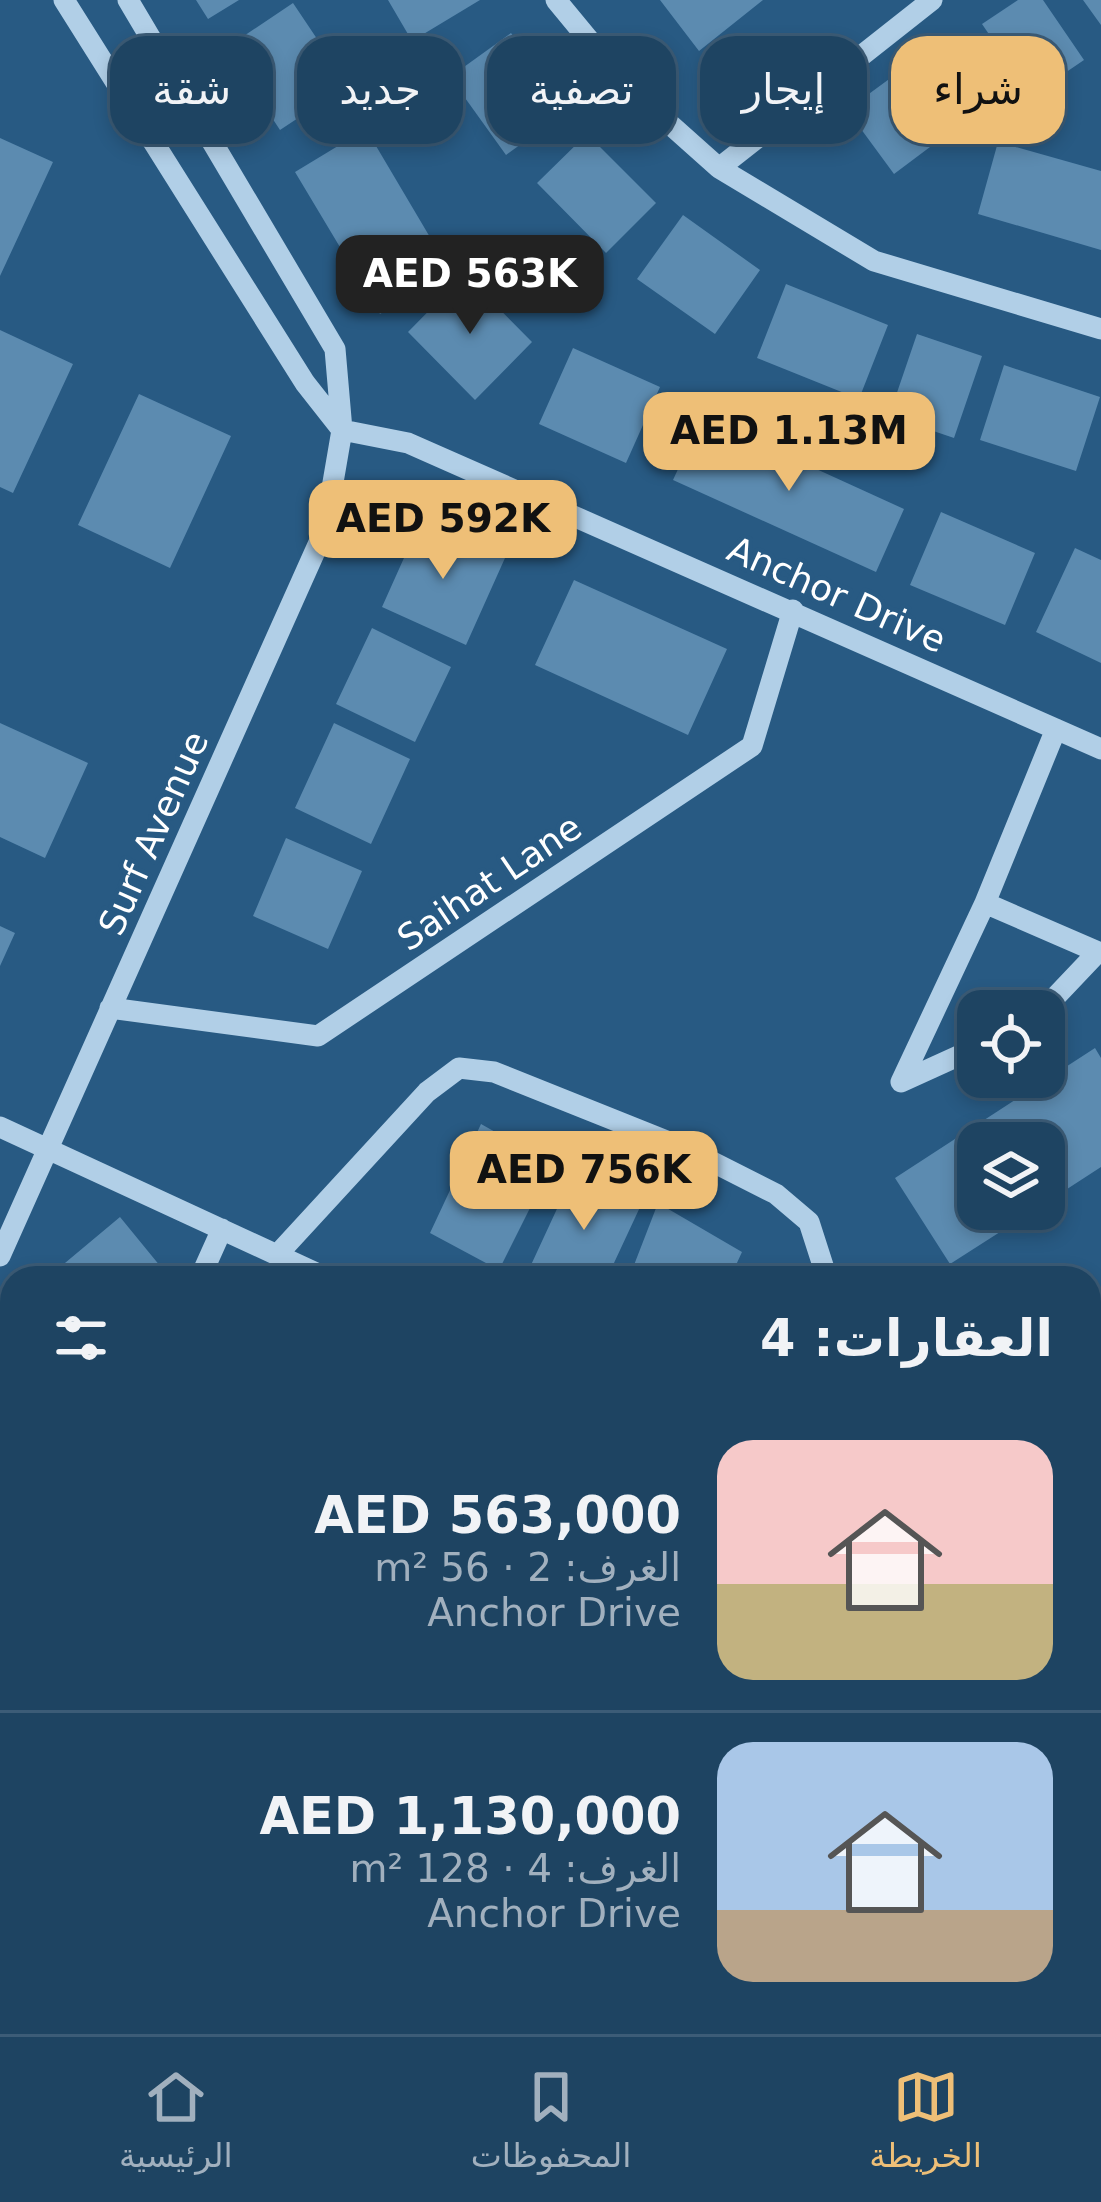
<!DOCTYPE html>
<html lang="ar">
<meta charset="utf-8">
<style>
:root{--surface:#1e4462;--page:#2b4e6b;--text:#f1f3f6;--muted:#a1b0be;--line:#3c5c77;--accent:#eebf77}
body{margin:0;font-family:"DejaVu Sans","Noto Naskh Arabic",sans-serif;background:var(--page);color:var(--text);direction:rtl;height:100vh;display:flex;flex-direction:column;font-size:45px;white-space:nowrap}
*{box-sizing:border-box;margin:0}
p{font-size:39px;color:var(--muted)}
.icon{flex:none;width:66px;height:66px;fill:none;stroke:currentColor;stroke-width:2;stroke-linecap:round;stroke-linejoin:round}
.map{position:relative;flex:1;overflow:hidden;direction:ltr}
.drawer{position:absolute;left:0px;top:1266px;width:1101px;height:768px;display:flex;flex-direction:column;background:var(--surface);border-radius:36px 36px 0 0;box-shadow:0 6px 18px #0003,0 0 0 3px var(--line);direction:rtl}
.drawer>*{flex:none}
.hud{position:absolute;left:36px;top:36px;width:1029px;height:108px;direction:rtl;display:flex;gap:24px}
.fabs{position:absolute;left:957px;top:990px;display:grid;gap:24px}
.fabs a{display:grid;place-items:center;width:108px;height:108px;border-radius:24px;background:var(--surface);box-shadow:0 6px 18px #0003,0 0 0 3px var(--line);font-size:60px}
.price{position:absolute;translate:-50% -102px;padding:0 27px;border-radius:24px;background:var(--accent);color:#111;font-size:39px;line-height:78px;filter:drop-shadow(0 3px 6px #0008)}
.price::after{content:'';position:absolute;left:50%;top:72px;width:36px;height:27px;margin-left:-18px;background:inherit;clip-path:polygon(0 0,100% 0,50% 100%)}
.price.selected{background:#222;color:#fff}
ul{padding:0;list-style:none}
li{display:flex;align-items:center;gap:36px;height:300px;padding:0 48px}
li+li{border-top:3px solid var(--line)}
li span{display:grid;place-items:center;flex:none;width:336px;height:240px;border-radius:36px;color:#555}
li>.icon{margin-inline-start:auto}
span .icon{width:144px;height:144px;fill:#fffc;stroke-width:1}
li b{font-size:51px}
h2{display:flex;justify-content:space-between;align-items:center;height:144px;padding:0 48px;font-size:51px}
.tag{padding:0 42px;border-radius:36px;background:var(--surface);box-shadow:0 6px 18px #0003,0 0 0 3px var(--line);font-size:42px;line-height:108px}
.tag.selected{background:var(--accent);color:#111}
.tab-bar{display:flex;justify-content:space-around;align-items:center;height:168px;border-top:3px solid var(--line);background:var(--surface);font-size:33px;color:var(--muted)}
.tab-bar a{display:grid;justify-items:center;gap:6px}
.tab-bar .selected{color:var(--accent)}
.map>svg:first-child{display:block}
</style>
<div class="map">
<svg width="1101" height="2034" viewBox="0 0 1101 2034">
<rect width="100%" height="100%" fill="#285a83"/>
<path fill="#5c8bb0" d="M196 0H239L208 19Z
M388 0H480L412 41Z
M660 0H763L699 51Z
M1018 0H1043L1084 60 1031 96 982 24Z
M1083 0H1101V25Z
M293 3 348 85 280 130 226 48Z
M511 33 567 111 506 155 450 77Z
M911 63 958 126 894 174 847 110Z
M366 129 450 271 380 314 295 172Z
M587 134 656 203 606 253 537 183Z
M0 138 53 162 0 276Z
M998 142 1101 171V250L978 214Z
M683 215 760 270 715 334 637 279Z
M465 274 532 342 475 400 408 332Z
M786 284 888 325 859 399 757 358Z
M0 330 73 364 13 493 0 487Z
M917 334 982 356 954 438 889 416Z
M573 348 660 387 626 463 539 424Z
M1004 365 1100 397 1076 471 980 440Z
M139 394 231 436 170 568 78 525Z
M702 417 904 509 876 572 673 480Z
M941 512 1035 553 1005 625 910 585Z
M421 520 505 558 466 645 382 607Z
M1075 548 1101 560V663L1036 632Z
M574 580 727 649 688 735 535 665Z
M372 628 451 667 415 742 336 704Z
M0 723 88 763 45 858 0 837Z
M334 723 410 759 371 844 295 808Z
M286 838 362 871 328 949 253 916Z
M0 926 15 933 0 966Z
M1095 1048 1101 1058V1167L1044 1204V1143H978V1209H1036L950 1264 895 1178Z
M481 1124 552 1164 499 1270 430 1233Z
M574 1172 641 1205 607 1278H525Z
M658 1203 742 1252 730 1278H629Z
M120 1217 165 1272 157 1278H68L59 1268Z
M12 1425V1479L0 1465V1435Z
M4 1486 12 1496V1571L0 1581V1490Z
M1089 1515 1101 1536V1564L1089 1570Z
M1101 1598V1681L1089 1661V1605Z
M1089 1949 1101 1968V2012L1089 2019Z
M264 2022H340L327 2034H274Z
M941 2022H1084L1064 2034H922Z"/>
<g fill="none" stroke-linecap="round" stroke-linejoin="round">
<path stroke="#b1cfe7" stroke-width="21" d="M64 0 305 383 342 430
M556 0 627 86 719 168 874 261 1101 329
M719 168 932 0
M342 430 408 443 1101 749
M985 903 1098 952 1042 1011
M110 1008 318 1036 752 746 793 610
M978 1047 901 1082 985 903 1056 729
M0 1127 327 1278
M277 1255 427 1092 459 1068 494 1072 689 1150 776 1194 809 1222 827 1278
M0 1256 325 529 342 430 335 349 128 0
M200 1278 222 1229
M1089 1329 1101 1322
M0 1714 12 1688
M0 1958 12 1963
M144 2022 171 2034
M187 2034 193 2022
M396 2034 402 2022"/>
</g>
<g text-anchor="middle" stroke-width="9" stroke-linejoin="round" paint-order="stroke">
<g font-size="36" fill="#fff" stroke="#285a83">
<text transform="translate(837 594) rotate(24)" y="13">Anchor Drive</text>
<text transform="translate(153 833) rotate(-66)" y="13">Surf Avenue</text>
<text transform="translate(489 882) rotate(-34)" y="13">Saihat Lane</text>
</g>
</g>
</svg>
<div class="fabs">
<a><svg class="icon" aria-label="locate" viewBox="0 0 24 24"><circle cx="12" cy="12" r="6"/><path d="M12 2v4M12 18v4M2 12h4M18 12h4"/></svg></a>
<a><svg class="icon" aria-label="layers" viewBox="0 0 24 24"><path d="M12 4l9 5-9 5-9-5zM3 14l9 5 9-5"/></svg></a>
</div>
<b class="price selected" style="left:470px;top:337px">AED 563K</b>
<b class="price" style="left:789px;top:494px">AED 1.13M</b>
<b class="price" style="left:443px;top:582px">AED 592K</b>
<b class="price" style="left:584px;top:1233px">AED 756K</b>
<div class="hud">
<a class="tag selected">شراء</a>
<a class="tag">إيجار</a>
<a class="tag">تصفية</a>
<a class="tag">جديد</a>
<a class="tag">شقة</a>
</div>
<section class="drawer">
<h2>العقارات: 4<svg class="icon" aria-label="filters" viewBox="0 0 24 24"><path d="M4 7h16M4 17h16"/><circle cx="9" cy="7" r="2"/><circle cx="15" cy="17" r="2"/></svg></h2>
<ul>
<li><span style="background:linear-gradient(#f6c9c9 60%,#c2b280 0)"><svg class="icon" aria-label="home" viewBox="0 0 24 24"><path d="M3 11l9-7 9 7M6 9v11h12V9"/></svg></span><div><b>AED 563,000</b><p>الغرف: 2 · 56 m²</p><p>Anchor Drive</p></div></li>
<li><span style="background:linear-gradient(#a9c7e8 70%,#b9a48a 0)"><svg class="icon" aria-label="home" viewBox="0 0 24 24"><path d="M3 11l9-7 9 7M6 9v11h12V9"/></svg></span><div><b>AED 1,130,000</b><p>الغرف: 4 · 128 m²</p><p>Anchor Drive</p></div></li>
</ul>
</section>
</div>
<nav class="tab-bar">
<a class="selected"><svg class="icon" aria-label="map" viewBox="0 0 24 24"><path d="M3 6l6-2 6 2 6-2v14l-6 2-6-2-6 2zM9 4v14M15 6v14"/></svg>الخريطة</a>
<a><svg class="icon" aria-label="saved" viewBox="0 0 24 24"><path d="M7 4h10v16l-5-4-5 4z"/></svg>المحفوظات</a>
<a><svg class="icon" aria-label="home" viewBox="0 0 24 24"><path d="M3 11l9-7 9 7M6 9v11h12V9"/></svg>الرئيسية</a>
</nav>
